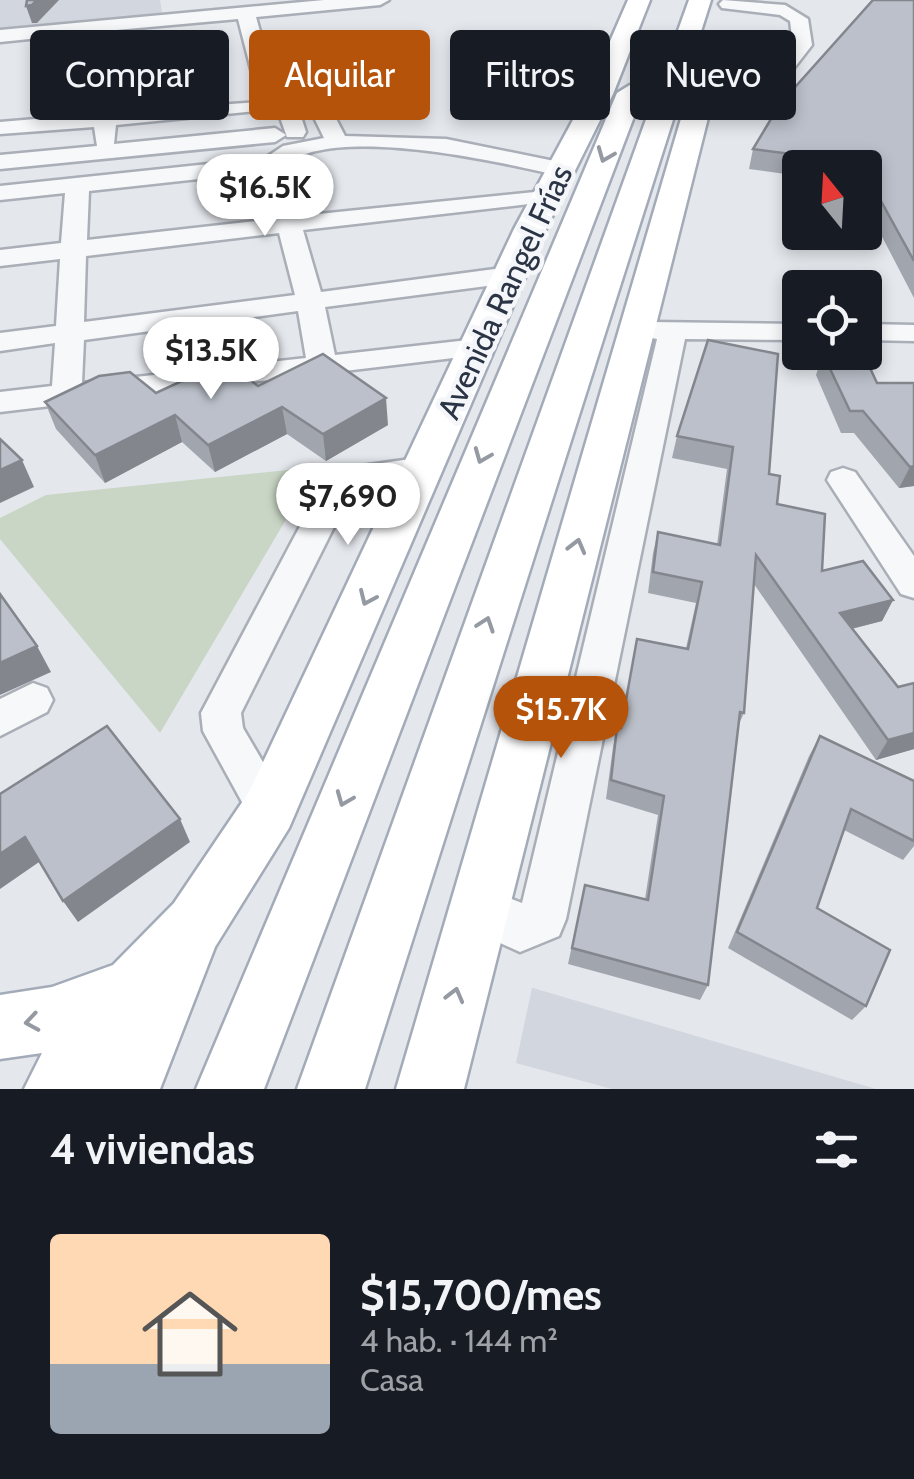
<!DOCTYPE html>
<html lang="es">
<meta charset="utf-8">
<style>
:root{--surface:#171b24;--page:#242831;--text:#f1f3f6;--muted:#9ea1a6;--line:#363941;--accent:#b45309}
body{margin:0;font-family:Cabin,sans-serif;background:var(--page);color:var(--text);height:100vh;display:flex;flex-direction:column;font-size:38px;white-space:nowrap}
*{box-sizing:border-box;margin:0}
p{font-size:32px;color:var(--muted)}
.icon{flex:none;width:55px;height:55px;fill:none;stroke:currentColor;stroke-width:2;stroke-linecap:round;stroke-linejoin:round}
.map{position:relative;height:1089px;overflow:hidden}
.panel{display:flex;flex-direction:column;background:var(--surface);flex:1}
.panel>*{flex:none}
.hud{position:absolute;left:30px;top:30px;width:855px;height:90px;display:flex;gap:20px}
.needle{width:65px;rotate:342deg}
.controls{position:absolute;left:782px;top:150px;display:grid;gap:20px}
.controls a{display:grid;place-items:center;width:100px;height:100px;border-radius:10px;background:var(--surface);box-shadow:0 5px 15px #0003;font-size:50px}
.price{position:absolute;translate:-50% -85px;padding:0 22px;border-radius:35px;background:#fff;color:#222;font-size:32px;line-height:65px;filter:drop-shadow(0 2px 5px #0008)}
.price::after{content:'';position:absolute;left:50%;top:60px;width:30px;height:22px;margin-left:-15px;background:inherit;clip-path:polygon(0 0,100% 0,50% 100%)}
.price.current{background:var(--accent);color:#fff}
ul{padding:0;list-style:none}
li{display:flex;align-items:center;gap:30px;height:250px;padding:0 50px}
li+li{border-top:2px solid var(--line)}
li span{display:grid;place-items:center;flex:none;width:280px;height:200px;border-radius:10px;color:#555}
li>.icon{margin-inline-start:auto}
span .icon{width:120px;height:120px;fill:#fffc;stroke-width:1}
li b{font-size:42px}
h2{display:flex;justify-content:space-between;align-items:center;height:120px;padding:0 50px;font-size:42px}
.chip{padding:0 35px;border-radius:10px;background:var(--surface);box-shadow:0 5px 15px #0003;font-size:35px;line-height:90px}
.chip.current{background:var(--accent);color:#fff}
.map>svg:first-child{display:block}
</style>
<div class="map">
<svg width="914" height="1089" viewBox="0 0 914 1089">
<rect width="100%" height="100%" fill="#e4e7ec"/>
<path fill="#d2d6de" d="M0 0H160L163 18 0 33Z
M532 988H533L876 1089H612L516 1063Z"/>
<path fill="#c9d6c5" d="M317 467 160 733 0 539V518L46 495Z"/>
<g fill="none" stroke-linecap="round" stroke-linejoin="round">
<defs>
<path id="minor" d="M324 0H389L380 5 256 17 275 85 265 91 255 85 238 19 116 30V112L275 101 272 91 275 87 309 80 319 86 345 136 446 139 569 164 572 169 561 176C500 162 335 124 284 165L299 216 554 190 558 195 554 200 546 202 303 230 321 292 510 267 519 269 523 275 519 281 510 283 325 307 335 355 477 339 487 342 491 348 487 354 0 412V392L52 386 55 343 0 351V333L56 326 60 259 0 266V250L61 243 65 193 0 200V186L265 158 283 146 324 138 302 93 294 95 306 132 303 137H287L277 109 116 125 114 144 275 128 286 135 275 142 0 169V155L97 146 94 127 0 134V122L95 114 98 32 0 42V30ZM263 172 275 219 87 240 89 191ZM279 233 295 295 84 322 86 256ZM298 311 306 358 82 383 84 340Z
M723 0 785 5 808 19 812 45 767 103H753L750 99 793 44 790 21 780 15 722 8 719 4Z
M652 322 800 324V340L685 339 566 919 559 936 520 952 461 925 455 909 461 893 478 886 522 903 657 339 642 336 638 330Z
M865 324 914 325V341L865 340Z
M425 457 437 460 441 468 437 476 361 488 350 495 241 713 243 728 291 810 284 824 269 830 254 824 203 731 201 713 325 479 354 467Z
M843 468 855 472 914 556V598L901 594 827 480 831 472Z
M33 683 47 688 53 700 47 712 0 736V699Z"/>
<path id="major" d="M628 0H650L613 94 546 229 289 828 215 947 160 1089H24L42 1053 0 1059V995L52 987 113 965 174 903 249 792 514 229 587 94Z
M689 0H711L365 1089H297Z
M712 47 724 54 464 1089H396L700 54Z
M630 85 643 93 264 1089H196L617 93Z"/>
</defs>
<use href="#minor" stroke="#a9aeb7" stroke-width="5"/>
<use href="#major" stroke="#a3abb8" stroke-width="5"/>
<use href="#minor" fill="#f7f8fa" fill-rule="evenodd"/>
<use href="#major" fill="#fff" fill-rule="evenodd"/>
</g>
<path fill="#a1a5ae" d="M914 0V298L865 204V168H800V176L749 169 753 149Z
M708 340 769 474 777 504 822 571 893 600 882 621 852 629 898 687 914 683V749L876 760 754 584 744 713 738 726 708 985 700 1000 568 964 585 885 645 899 658 815 606 799 613 747 617 727 620 728 637 639 686 648 696 603 648 593 653 553 658 532 717 545 727 469 672 458 677 436Z
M823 354 877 383H914V486L899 488 854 433H841L816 375Z
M258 386 388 425 326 461 287 434 215 472 182 442 105 483 56 429 45 402Z
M820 736 914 781V846L903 860 844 830 817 908 866 1006 852 1020 728 948 809 756Z"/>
<path fill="#83868d" d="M37 0H59L37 23H32L26 6Z
M386 398 388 425 326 461 323 434Z
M282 407 287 434 215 472 208 445Z
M175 415 182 442 105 483 95 455Z
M22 460 34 487 0 503V470Z
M914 466V486L899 488 910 467Z
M893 600 882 621 830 634 840 613Z
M37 646 51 672 0 695V663Z
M914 733V749L876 760 888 740Z
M180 819 190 842 78 922 63 901Z
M25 837 42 860 0 889V854Z"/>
<path fill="#bbc0ca" stroke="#83868d" stroke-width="2.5" d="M27 0H37L32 5 26 6Z
M873 0H914V261L865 172V168H863L860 163 753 149 780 104Z
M708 340 778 354 769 474 780 476 777 504 825 514 822 571 863 561 893 600 840 613 898 687 914 683V733L888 740 756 555 744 713 740 712 708 985 572 948 585 885 648 900 664 796 611 780 617 727 621 728 637 639 688 649 702 582 653 572 658 532 720 545 733 447 677 436Z
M863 353 877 383H914V466L910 467 863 411H850L823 354Z
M323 354 386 398 323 434 282 407 208 445 175 415 95 455 45 402 99 376 130 372 156 393 225 361 258 386Z
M0 439 22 460 0 470Z
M0 594 37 646 0 663Z
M107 726 180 819 63 901 25 837 0 854V794Z
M820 736 914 781V841L851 809 817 908 890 950 866 1006 737 932Z"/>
<defs><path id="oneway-chevron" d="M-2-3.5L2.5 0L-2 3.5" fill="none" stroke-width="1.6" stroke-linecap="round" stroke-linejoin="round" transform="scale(2.5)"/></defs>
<g stroke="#959aa2">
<use href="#oneway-chevron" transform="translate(605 155) rotate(112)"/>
<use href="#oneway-chevron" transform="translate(482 456) rotate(112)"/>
<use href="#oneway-chevron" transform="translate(577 546) rotate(-75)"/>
<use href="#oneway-chevron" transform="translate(367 598) rotate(114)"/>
<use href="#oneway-chevron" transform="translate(486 624) rotate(-71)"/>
<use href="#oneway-chevron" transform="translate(344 799) rotate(112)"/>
<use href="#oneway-chevron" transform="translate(455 995) rotate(-75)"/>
<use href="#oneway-chevron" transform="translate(32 1022) rotate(171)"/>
</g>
<g text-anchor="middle" stroke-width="9" stroke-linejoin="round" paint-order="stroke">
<g font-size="32" fill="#2b3445" stroke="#f4f6f9">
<text transform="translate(505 292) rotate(-65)" y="11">Avenida Rangel Frías</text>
</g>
</g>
</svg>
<div class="controls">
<a><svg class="needle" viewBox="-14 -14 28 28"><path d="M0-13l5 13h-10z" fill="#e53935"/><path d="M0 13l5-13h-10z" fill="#9ea1a6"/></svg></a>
<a><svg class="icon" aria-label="locate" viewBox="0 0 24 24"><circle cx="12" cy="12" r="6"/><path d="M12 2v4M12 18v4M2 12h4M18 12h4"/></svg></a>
</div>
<b class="price" style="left:265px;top:239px">$16.5K</b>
<b class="price" style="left:211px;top:402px">$13.5K</b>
<b class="price" style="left:348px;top:548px">$7,690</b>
<b class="price current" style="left:561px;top:761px">$15.7K</b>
<div class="hud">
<a class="chip">Comprar</a>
<a class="chip current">Alquilar</a>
<a class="chip">Filtros</a>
<a class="chip">Nuevo</a>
</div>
</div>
<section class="panel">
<h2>4 viviendas<svg class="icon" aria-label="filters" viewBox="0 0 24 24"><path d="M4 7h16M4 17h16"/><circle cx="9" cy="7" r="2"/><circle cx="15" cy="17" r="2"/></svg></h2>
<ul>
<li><span style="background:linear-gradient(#ffd9b3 65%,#9aa5b1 0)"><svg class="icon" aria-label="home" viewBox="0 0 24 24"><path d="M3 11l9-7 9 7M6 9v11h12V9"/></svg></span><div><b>$15,700/mes</b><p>4 hab. · 144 m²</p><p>Casa</p></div></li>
</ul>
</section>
